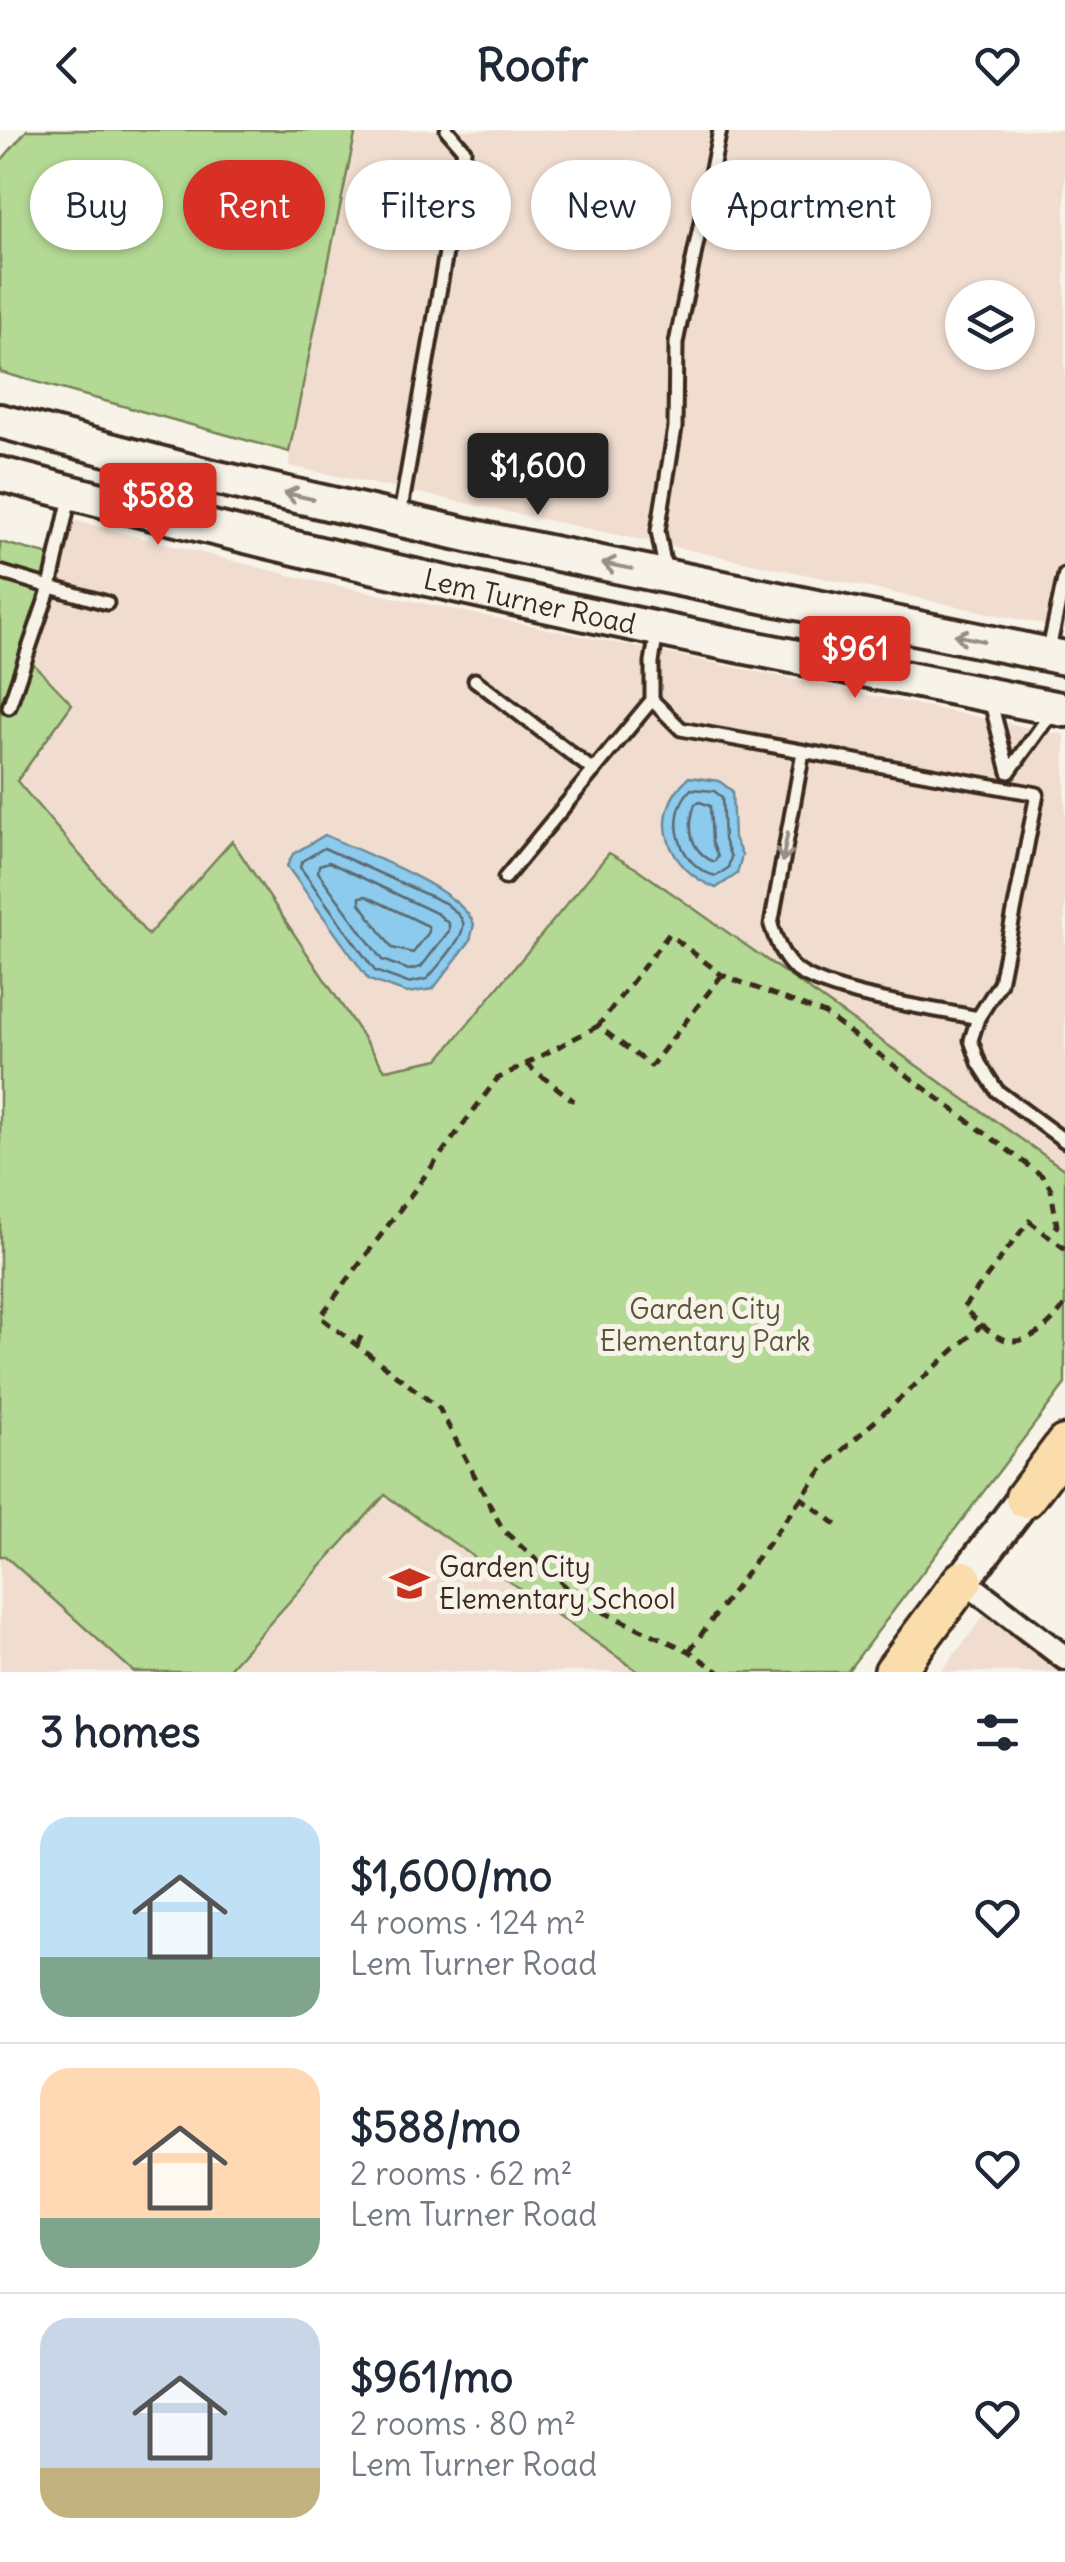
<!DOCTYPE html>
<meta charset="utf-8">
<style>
:root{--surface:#fff;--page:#f2f2f3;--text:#1f2937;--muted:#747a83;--line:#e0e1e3;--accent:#d93025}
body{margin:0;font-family:Delius,sans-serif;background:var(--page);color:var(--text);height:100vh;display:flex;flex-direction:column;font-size:38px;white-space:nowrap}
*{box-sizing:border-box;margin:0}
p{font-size:32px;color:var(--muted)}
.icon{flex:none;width:55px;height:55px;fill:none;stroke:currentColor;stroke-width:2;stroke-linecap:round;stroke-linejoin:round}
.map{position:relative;height:1542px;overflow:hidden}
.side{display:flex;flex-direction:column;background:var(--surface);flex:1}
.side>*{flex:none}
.top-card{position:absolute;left:30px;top:30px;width:1005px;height:90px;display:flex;gap:20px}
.fabs{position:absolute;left:945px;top:150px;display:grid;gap:20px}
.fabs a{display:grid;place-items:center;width:90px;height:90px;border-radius:50%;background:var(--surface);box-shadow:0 2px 8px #0004;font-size:50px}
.price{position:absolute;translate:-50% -85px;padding:0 22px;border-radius:10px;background:var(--accent);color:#fff;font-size:32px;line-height:65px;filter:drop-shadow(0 2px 5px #0008)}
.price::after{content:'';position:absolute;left:50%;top:60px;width:30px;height:22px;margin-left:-15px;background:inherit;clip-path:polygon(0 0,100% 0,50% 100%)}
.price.on{background:#222;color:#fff}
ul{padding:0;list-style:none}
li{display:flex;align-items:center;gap:30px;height:250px;padding:0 40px}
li+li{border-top:2px solid var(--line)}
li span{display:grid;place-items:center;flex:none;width:280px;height:200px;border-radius:30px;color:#555}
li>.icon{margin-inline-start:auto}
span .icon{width:120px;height:120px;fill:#fffc;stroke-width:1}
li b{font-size:42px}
h2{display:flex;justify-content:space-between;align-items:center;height:120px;padding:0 40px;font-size:42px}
.tag{padding:0 35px;border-radius:45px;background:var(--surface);box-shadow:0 2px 8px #0004;font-size:35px;line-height:90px}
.tag.on{background:var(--accent);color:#fff}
header{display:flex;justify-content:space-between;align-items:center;height:130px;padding:0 40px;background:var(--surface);font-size:45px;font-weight:700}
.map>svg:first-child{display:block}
</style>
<header><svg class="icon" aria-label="back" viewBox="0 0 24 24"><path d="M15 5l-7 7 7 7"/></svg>Roofr<svg class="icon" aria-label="heart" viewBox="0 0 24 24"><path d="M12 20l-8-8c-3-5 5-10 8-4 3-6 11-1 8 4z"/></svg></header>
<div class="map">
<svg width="1065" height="1542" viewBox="0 0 1065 1542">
<rect width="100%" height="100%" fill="#f7f3e8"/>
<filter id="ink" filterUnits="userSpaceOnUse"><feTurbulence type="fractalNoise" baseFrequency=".01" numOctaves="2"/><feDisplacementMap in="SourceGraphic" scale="20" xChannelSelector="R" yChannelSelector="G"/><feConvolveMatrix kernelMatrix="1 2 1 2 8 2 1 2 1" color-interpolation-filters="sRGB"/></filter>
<g filter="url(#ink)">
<path fill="#f0ddd0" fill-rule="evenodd" d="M356 0H1065V499L289 336V322ZM962 168H1018V222H962Z
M64 388 305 449 1065 605V1040L639 740 609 723 439 929 384 940 232 711 148 806 17 651 72 574 20 520Z
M385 1364 639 1542H226Z
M0 1426H4L134 1542H0Z
M986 1483 1065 1542H941Z"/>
<path fill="#b3d994" stroke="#778259" stroke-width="2.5" d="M27 0H356L289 322 0 242V32Z
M0 412 54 426 20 520 72 574 17 651 148 805 232 711 385 940 439 929 609 723 639 740 1065 1040V1254L847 1542H639L385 1365 226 1542H134L5 1426H0Z"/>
<path fill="#8ccbed" stroke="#6c8b9a" stroke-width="2.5" d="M689 647 719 651 732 661 734 708 742 725 737 744 716 758C668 740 646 685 689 647Z
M325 705C364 724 457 756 474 794L470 811 433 859 407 863 369 850 287 736 293 724Z"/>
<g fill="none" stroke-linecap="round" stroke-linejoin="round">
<path stroke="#5b6a71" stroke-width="2.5" d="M691 659 714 661 722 667 724 710 731 727 728 738 716 746C679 737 664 687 691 659Z
M700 672 710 676 712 712 718 727 714 732C689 720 687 698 695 674Z
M324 718 445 773C451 778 461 785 463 792 467 806 436 838 427 849L408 853 375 841 300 737 302 731Z
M329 732 438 784 449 794V801L421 837 409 840 382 830 318 742 319 735Z
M366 766 428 796 429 802 413 823 392 818 360 773V767Z"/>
<defs>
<path id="service" d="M70 367 50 457 107 473
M400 385 464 20 447 0
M0 442 50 457 9 577
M666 444 658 401 675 298 676 213 720 0
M657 502 652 532V570L681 599 1037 664 1000 853 978 888 971 910 979 933 997 961 1065 1011
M1048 524 1065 445
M475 550 594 641
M990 569 1009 642 1052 582
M803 622 771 795C776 810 781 824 792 836 819 864 937 879 978 888
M505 748 652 570"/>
<path id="minor" d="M963 1450 1065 1528"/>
<g id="secondary">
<path d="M0 291 205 345 489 410 1065 528"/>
<path id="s1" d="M0 344C232 405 466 460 701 508 822 533 944 555 1065 580"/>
<path d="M963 1450 1025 1368"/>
</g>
<path id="primary" d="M1025 1368 1065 1315
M894 1542 963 1450"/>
</defs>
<use href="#service" stroke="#3b2a1e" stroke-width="19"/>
<use href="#minor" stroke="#3b2a1e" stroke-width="30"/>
<use href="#secondary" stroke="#3b2a1e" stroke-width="40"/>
<use href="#primary" stroke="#3b2a1e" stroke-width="45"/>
<path stroke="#3b2a1e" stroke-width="5" stroke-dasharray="10 8" stroke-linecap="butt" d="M722 845 651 936 598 896 669 804 722 845 825 884 1044 1047 1051 1059 1057 1096 1049 1106
M598 896 497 949 320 1187 439 1278 503 1400 585 1474 689 1521 719 1542
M526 934 574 971
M1065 1119 1029 1091 963 1178C974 1187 989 1204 1003 1209 1027 1218 1054 1193 1065 1174
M357 1215 364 1200
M800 1367 837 1395
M689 1521 825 1336 983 1194"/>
<use href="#service" stroke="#f7f3e8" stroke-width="11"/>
<use href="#minor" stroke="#f7f3e8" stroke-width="22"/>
<use href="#secondary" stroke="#f7f3e8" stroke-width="32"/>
<use href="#primary" stroke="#fbddab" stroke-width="38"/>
</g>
<defs><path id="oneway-shaft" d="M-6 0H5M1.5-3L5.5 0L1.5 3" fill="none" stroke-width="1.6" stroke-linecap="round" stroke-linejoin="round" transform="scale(2.5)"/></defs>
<g stroke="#998e83">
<use href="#oneway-shaft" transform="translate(299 366) rotate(-167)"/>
<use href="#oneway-shaft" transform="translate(617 436) rotate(-169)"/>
<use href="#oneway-shaft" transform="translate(969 508) rotate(-168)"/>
<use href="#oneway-shaft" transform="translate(785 717) rotate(100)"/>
</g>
</g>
<defs>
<symbol id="school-bare" viewBox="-9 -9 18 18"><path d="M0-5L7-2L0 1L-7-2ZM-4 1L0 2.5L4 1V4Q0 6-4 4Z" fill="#c8321e" stroke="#f7f3e8" stroke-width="2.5" paint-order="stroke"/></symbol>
</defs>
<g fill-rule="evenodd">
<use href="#school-bare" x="382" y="1426" width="55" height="55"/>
</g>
<g text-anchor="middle" stroke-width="10" stroke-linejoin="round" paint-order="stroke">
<g font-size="28" fill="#3b2a1e" stroke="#f7f3e8">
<text dy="10" stroke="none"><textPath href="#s1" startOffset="545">Lem Turner Road</textPath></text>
</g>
<g font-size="28" fill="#59563c" stroke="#f7f3e8">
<text x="705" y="1189">Garden City<tspan x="705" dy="32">Elementary Park</tspan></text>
</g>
<g font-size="28" fill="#3b2a1e" stroke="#f7f3e8" text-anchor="start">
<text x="439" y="1447">Garden City<tspan x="439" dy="32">Elementary School</tspan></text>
</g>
</g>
</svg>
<div class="fabs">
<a><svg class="icon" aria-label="layers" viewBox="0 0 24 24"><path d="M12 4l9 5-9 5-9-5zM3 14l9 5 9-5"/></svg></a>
</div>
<b class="price on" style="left:538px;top:388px">$1,600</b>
<b class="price" style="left:158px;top:418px">$588</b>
<b class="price" style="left:855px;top:571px">$961</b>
<div class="top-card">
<a class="tag">Buy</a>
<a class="tag on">Rent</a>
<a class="tag">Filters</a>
<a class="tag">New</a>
<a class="tag">Apartment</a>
</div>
</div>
<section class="side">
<h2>3 homes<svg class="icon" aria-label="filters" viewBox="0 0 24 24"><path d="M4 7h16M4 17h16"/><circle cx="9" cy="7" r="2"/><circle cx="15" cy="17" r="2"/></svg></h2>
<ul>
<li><span style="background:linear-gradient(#bfe0f5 70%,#7fa58c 0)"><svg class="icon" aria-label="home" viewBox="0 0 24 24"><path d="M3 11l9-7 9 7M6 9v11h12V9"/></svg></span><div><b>$1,600/mo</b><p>4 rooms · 124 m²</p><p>Lem Turner Road</p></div><svg class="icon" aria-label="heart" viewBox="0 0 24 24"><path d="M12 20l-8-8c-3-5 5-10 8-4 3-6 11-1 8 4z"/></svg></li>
<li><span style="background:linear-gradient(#ffd9b3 75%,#7fa58c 0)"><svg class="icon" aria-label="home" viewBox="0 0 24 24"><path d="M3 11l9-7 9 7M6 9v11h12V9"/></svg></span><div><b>$588/mo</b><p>2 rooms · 62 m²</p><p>Lem Turner Road</p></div><svg class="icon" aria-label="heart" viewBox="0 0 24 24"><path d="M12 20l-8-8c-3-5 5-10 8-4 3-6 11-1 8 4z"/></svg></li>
<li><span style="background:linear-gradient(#c9d6e8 75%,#c2b280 0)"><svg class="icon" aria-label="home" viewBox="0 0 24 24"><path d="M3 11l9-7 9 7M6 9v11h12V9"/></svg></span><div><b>$961/mo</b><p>2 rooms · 80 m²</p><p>Lem Turner Road</p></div><svg class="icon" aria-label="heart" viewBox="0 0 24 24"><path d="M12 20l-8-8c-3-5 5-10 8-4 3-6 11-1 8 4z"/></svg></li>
</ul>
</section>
